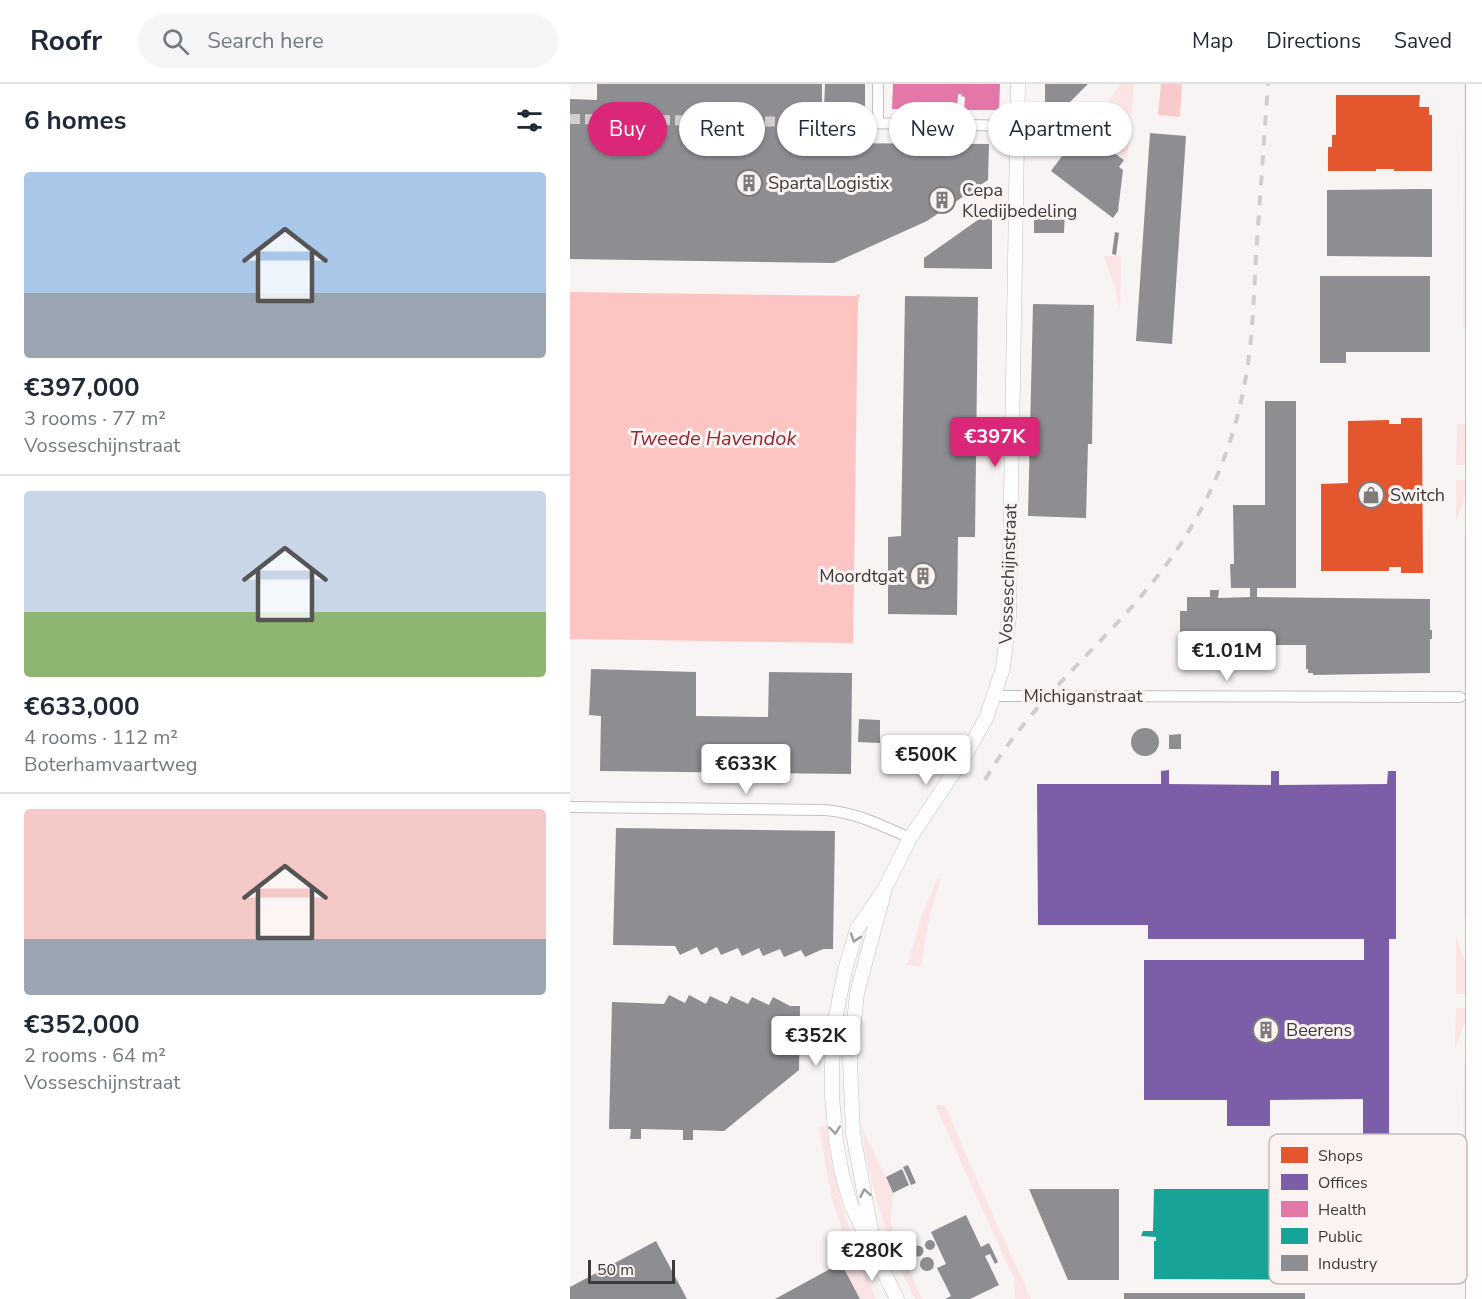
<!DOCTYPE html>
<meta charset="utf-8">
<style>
:root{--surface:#fff;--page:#f6f6f7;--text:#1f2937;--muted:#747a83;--line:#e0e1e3;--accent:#db2777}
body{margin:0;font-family:"Nunito Sans",sans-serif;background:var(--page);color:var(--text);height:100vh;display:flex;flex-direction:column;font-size:22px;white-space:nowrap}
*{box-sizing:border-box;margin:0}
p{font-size:20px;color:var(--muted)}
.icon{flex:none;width:33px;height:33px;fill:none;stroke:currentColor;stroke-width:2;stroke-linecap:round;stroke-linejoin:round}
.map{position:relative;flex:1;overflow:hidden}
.sheet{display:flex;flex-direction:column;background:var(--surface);width:570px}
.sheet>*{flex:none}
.banner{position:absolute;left:18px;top:18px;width:570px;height:54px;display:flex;gap:12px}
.scale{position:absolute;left:18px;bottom:15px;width:87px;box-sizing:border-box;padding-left:6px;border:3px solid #3d3a3a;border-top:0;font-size:16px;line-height:21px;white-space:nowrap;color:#3d3a3a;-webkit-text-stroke:4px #fbf2f2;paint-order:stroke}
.price{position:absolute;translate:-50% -51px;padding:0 14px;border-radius:6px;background:#fff;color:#222;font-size:20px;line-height:39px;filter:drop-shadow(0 2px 3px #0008)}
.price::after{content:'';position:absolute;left:50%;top:36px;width:18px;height:14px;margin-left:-9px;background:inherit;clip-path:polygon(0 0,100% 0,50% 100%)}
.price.active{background:var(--accent);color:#fff}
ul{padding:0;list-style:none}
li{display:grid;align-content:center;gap:12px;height:318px;padding:0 24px}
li+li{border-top:2px solid var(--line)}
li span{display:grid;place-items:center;height:186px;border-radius:6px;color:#555}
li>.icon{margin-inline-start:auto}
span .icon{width:108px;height:108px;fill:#fffc;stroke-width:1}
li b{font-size:26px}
h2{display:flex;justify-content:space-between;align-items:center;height:72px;padding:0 24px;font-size:26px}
.pill{padding:0 21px;border-radius:27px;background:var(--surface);box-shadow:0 2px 4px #0004;font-size:21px;line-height:54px}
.pill.active{background:var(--accent);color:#fff}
header{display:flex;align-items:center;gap:36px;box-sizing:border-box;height:84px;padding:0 30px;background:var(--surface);border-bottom:2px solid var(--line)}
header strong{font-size:28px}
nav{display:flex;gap:33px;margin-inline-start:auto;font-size:21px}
.search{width:420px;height:54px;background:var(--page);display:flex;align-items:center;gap:15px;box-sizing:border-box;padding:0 21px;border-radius:33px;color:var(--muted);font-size:22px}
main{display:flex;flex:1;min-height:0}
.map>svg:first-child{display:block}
</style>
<header>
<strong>Roofr</strong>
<div class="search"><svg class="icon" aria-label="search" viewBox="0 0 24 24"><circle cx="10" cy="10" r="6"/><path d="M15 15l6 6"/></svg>Search here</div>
<nav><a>Map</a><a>Directions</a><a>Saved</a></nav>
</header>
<main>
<section class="sheet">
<h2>6 homes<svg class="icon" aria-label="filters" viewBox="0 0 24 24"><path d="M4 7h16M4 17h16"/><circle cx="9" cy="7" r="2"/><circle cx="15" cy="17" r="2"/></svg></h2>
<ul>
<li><span style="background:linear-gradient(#a9c7e8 65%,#9aa5b1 0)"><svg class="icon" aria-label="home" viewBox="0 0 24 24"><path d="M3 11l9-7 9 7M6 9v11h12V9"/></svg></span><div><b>€397,000</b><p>3 rooms · 77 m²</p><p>Vosseschijnstraat</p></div></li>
<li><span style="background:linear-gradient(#c9d6e8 65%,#8fb573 0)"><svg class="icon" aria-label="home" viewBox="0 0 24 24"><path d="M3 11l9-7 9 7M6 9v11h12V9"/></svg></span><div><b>€633,000</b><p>4 rooms · 112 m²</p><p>Boterhamvaartweg</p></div></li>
<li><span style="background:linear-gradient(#f6c9c9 70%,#9aa5b1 0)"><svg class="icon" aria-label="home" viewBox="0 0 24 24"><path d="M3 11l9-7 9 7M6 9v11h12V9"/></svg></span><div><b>€352,000</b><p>2 rooms · 64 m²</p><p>Vosseschijnstraat</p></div></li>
</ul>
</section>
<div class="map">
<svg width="912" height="1215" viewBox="0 0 912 1215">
<rect width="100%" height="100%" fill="#f9f4f4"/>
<path fill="#fbe4e4" d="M551 0H564L557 77 513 44 534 23Z
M894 0H896L897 244H893Z
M534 172H551L550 231 546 207Z
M887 340H897L896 381H886Z
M886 396H897V406L887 436H886Z
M894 453H897V833H894Z
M367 794 371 795 359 835 351 883 337 881 351 835Z
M886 851 896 880V910H886Z
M886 924H896V935L885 964Z
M894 981H896V1102H893Z
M365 1021H375L393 1064 461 1215H445L444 1195Z
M256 1041 262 1081 275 1133 306 1215H290L271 1179 281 1173 261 1111 249 1043Z
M291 1042 323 1109 321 1138 327 1159 352 1215H345C317 1160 300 1102 291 1042Z"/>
<path fill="#f8cbcb" d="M591 0H612L610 33 588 31Z"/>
<path fill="#fdc4c4" d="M0 208 286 212 288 210 290 212 288 215 283 559 0 555Z"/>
<path fill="#e4572e" d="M766 11H850L849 23H859V31H862V87H824V85H806V87H758V63H762V51H766Z
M831 334H852L853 489H831V483H819V487H751V400L778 399V337L819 336V340H831Z"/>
<path fill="#7b5ea7" d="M599 686V700L701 701V687H709V701L817 700 818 687H826V855H819V1072H793V1015L700 1016V1042H657V1016H574V876H794V855H578V841H468L467 700H591V687Z"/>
<path fill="#e377a8" d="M323 0H430L429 26H394L395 13 391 12 392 10H388L387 26 322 25Z"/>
<path fill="#17a398" d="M584 1105H849L848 1146 854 1147V1154H848V1196L584 1195V1157H586V1153L571 1152 573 1147H583Z"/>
<path fill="#8d8d92" d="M27 0H252V20H244V59L419 60 418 96 357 137 264 179 0 175V15L27 16Z
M255 0H295V25L254 24Z
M475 0H518L496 22H475Z
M512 45 554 76 549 83 553 86 548 127 543 134 481 87Z
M580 49 616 52 602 260 566 257Z
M851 105H862V173L757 172V106Z
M464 124H495L494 149H464Z
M412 133H422V185L354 184V174Z
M545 148 549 149 546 171 542 170Z
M750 192H860V268H776V279H750Z
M335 212 408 213 405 453H388L387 531 318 530V453L331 452Z
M463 220 524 221 522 360H518L516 434 458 432Z
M695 317H726V504H687V513L860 515V546H862V555H860V589L743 591V589H738V585H736V561H669V566H661V561H618V548H610V527H617V513H640V506H649L648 514 680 513V504H661L660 480H664L663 421H695Z
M21 585 126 588V632L198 633 199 588 282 589 281 690 30 687 31 632 19 631Z
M289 635 310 636V659L288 658Z
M561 658a14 14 0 1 1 28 0a14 14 0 1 1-28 0Z
M611 650V665H599V651Z
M46 744 265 747 263 865H253L235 873 231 866 214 873 210 865 193 872 189 864 172 872 168 864 151 871 147 863 131 871 127 863 110 871 105 862 43 861Z
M99 911 115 919 119 911 136 920 140 912 157 920 161 912 178 920 182 913 199 921 203 913 220 922H230L229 986 154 1047 123 1046V1056H113V1046L71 1045V1055H60L61 1045H39L42 918 94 920Z
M338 1081 346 1099 341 1101 333 1083Z
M332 1085 339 1101 323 1109 316 1093Z
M459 1105H549V1196H498Z
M396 1131 411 1163 419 1159 428 1178 425 1180 420 1170 415 1172 429 1201 400 1215H375L381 1212 367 1184 376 1180 361 1148Z
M355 1161a5 5 0 1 1 10 0a5 5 0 1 1-10 0Z
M86 1157 117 1215H0V1203Z
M342.5 1167a5.5 5.5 0 1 1 11 0a5.5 5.5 0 1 1-11 0Z
M350 1180a7 7 0 1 1 14 0a7 7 0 1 1-14 0Z
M271 1179 290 1215H205Z
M554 1209H735V1215H554Z"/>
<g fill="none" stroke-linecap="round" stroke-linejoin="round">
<path stroke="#d3cfcf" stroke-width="10" stroke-dasharray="10 5" stroke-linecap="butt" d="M0 35 244 38"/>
<defs>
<path id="minor" d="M244 38 448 42
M308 39V0
M424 612 890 613
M0 723 255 726C288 729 310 741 340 754"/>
<path id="tertiary" d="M303 1156 283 1049 280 977 287 909 314 809
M327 1215 281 1121 272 1090 266 1057 262 1012V981L266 932 275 886 287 845 315 804 340 754 396 670 416 634 433 584 439 532 448 0"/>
<path id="primary" d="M904 1215V0"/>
</defs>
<use href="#minor" stroke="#c4c0c0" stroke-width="12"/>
<use href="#tertiary" stroke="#c4c0c0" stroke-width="15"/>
<use href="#primary" stroke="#c4c0c0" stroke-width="18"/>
<use href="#minor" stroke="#fefdfd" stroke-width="10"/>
<use href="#tertiary" stroke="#fefdfd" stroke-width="14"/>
<use href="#primary" stroke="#fefdfd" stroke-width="16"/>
<path stroke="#cecece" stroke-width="4" stroke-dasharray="10 10" stroke-linecap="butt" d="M415 696C462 614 540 557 596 481 639 423 666 357 677 286 683 248 684 210 686 172 690 115 694 57 698 0"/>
</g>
<defs><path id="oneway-chevron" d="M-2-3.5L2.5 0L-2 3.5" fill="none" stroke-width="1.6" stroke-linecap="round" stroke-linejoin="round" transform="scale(1.5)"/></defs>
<g stroke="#9e9c9c">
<use href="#oneway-chevron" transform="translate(285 854) rotate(109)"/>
<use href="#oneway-chevron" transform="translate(265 1046) rotate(84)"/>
<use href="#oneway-chevron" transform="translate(295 1109) rotate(-100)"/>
</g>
<defs>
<symbol id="building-ring" viewBox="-11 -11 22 22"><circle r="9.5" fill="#fbf2f2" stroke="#7f7b7b" stroke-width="1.5"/><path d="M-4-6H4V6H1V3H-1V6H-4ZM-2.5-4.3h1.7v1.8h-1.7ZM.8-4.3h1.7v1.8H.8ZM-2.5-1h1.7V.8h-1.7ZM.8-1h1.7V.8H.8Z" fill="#7f7b7b"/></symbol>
<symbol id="shop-ring" viewBox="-11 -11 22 22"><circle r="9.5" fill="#fbf2f2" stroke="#7f7b7b" stroke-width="1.5"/><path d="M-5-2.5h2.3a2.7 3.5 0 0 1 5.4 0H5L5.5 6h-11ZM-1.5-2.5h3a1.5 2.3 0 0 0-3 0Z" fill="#7f7b7b"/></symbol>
</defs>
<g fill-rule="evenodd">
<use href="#building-ring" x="164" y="84" width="30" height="30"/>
<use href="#building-ring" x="357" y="101" width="30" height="30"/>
<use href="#shop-ring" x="786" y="396" width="30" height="30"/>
<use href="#building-ring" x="338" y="477" width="30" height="30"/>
<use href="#building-ring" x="681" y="931" width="30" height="30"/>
</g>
<g text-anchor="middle" stroke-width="6" stroke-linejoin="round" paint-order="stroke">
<g font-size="18" fill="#3d3a3a" stroke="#fbf2f2" text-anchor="start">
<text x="198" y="105">Sparta Logistix</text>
<text x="392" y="112">Cepa<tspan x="392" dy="21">Kledijbedeling</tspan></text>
<text x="820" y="417">Switch</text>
<text x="334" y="498" text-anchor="end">Moordtgat</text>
<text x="716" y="952">Beerens</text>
</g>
<g font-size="18" fill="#3d3a3a" stroke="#fbf2f2">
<text transform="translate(438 490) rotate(-88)" y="6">Vosseschijnstraat</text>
<text x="513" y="618">Michiganstraat</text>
</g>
<g font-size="20" font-style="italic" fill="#942431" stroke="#fbf2f2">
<text x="143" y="361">Tweede Havendok</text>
</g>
</g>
<rect x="699" y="1050" width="198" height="150" rx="9" fill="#fbf2f2" stroke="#c2bbbb" stroke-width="1.5"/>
<rect x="711" y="1063" width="27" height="16" fill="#e4572e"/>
<rect x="711" y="1090" width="27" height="16" fill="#7b5ea7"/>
<rect x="711" y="1117" width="27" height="16" fill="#e377a8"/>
<rect x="711" y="1144" width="27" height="16" fill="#17a398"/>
<rect x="711" y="1171" width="27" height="16" fill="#8d8d92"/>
<g font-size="16" fill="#3d3a3a">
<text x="748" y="1077">Shops</text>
<text x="748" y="1104">Offices</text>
<text x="748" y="1131">Health</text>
<text x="748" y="1158">Public</text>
<text x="748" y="1185">Industry</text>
</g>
</svg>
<div class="scale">50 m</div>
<b class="price active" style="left:425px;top:384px">€397K</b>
<b class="price" style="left:657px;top:598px">€1.01M</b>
<b class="price" style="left:356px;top:702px">€500K</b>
<b class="price" style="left:176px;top:711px">€633K</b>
<b class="price" style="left:246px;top:983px">€352K</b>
<b class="price" style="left:302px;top:1198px">€280K</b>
<div class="banner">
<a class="pill active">Buy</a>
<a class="pill">Rent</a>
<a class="pill">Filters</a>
<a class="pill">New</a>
<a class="pill">Apartment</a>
</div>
</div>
</main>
